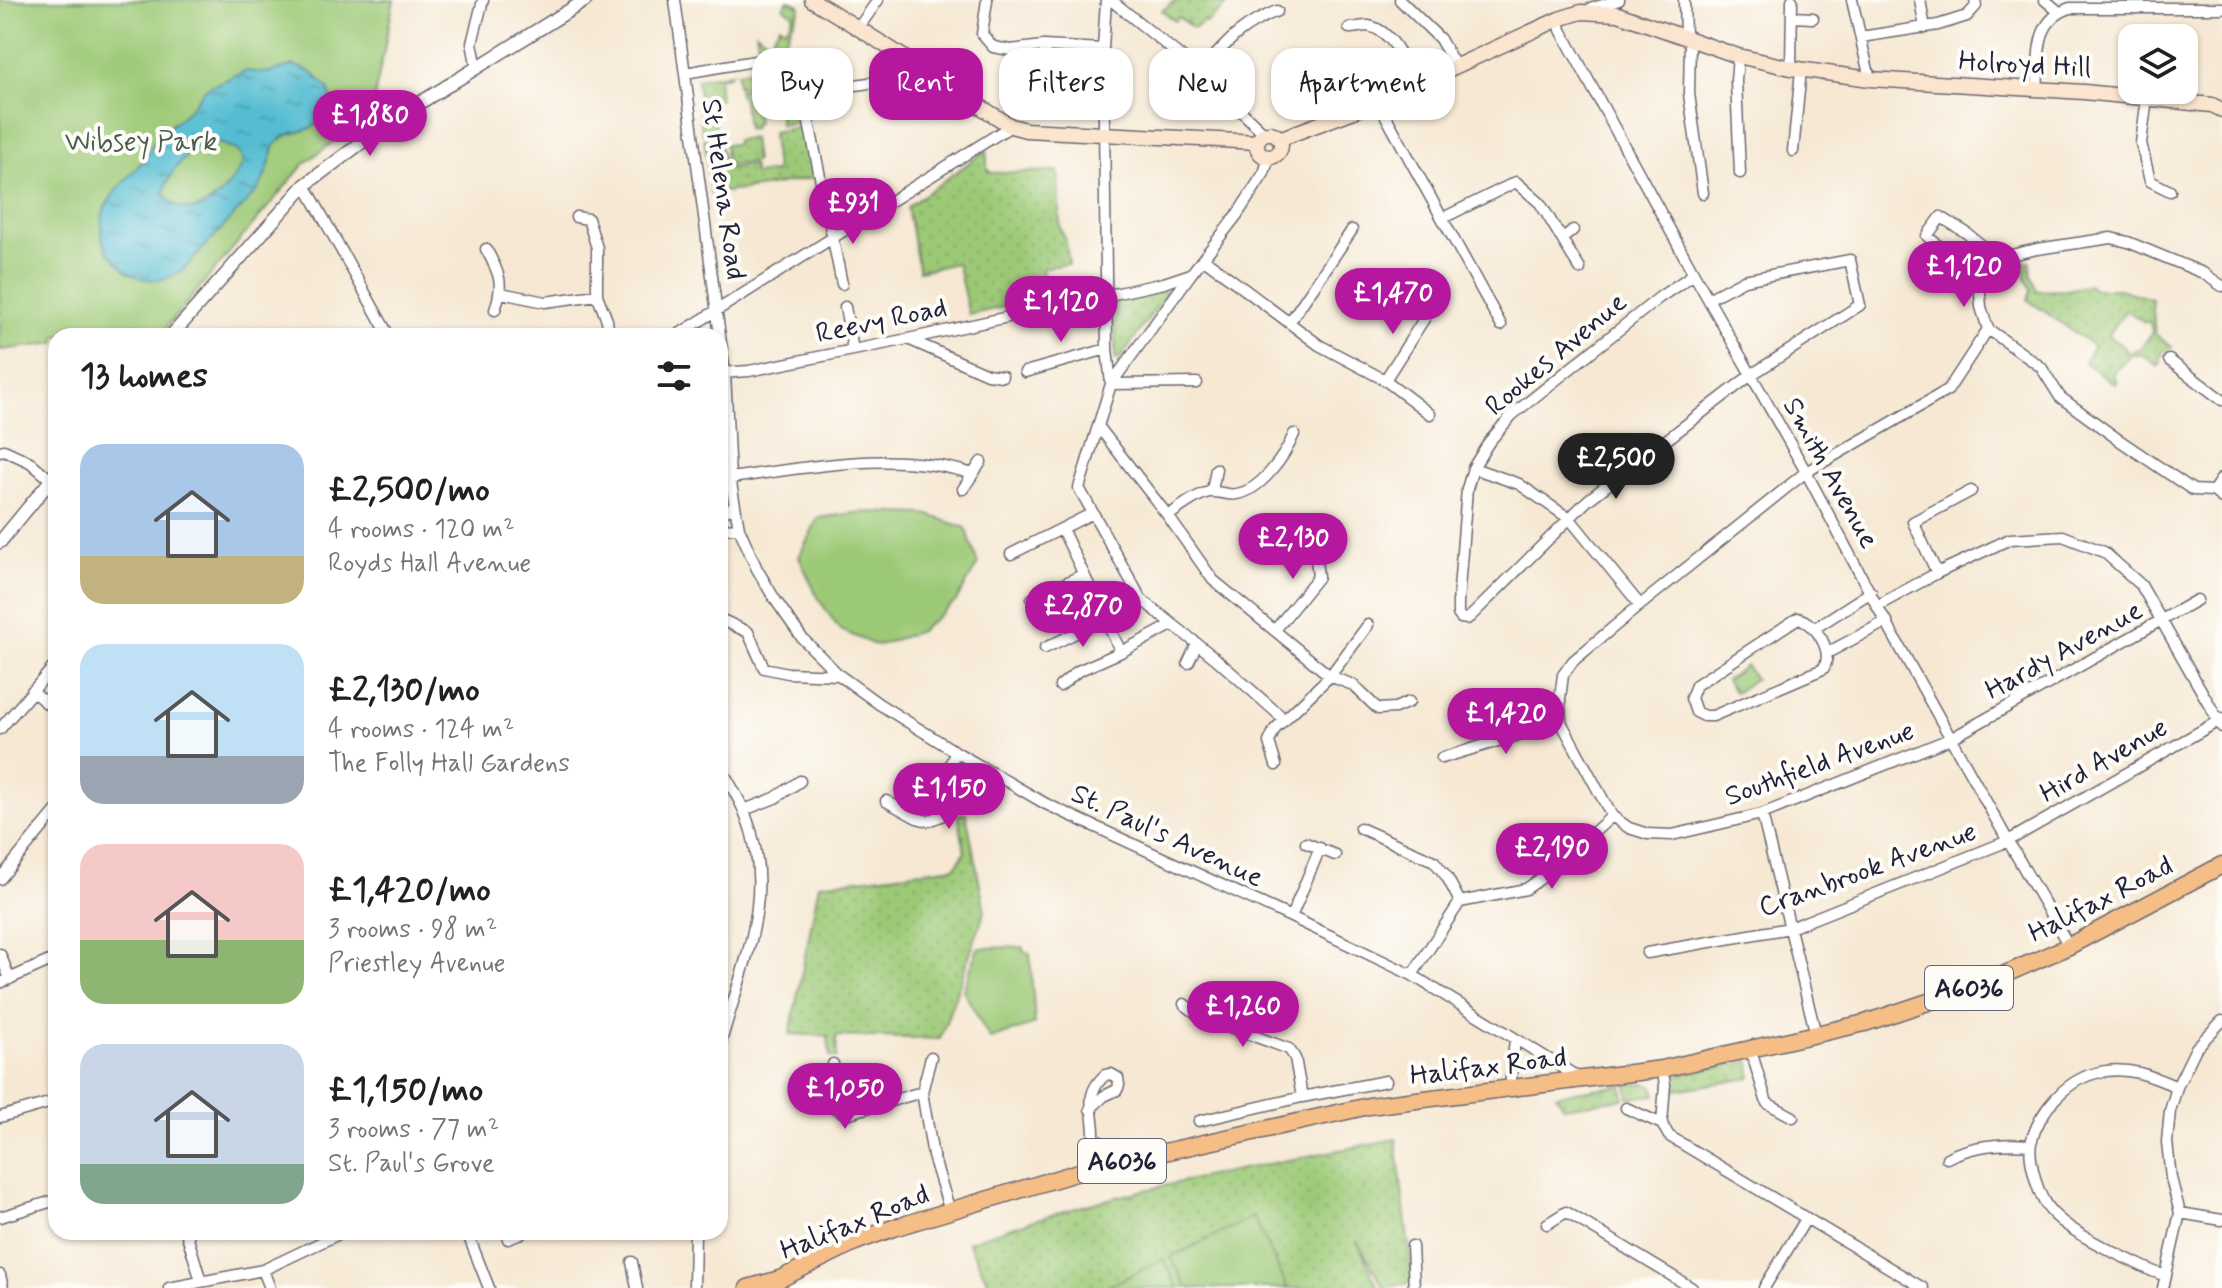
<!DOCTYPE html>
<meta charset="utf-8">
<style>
:root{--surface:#fff;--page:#f6f6f6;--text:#202124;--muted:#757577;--accent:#b5179e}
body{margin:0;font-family:Mynerve,sans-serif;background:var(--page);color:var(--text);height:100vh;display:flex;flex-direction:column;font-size:30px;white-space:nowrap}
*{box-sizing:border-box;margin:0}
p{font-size:26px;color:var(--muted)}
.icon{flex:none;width:44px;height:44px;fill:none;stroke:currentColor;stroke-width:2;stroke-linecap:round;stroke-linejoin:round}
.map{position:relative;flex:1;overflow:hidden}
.sheet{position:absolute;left:48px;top:328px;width:680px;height:912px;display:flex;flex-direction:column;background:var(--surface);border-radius:24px;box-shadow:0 2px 6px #0004}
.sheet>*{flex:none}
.top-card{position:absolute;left:752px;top:48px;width:760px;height:72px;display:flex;gap:16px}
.buttons{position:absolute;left:2118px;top:24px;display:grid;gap:16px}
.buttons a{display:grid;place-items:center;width:80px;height:80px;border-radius:16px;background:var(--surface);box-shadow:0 2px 6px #0004;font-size:40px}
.price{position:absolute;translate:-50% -68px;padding:0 18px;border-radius:28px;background:var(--accent);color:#fff;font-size:26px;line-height:52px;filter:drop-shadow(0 2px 4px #0008)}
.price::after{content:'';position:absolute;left:50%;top:48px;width:24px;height:18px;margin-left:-12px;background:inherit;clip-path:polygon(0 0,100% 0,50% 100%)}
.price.selected{background:#222;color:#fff}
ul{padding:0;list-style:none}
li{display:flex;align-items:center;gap:24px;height:200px;padding:0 32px}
li span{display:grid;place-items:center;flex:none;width:224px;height:160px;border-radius:24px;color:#555}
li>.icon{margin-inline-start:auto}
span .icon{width:96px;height:96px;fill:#fffc;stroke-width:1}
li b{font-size:34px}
h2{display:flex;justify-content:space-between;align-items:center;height:96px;padding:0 32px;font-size:34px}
.chip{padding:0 28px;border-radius:24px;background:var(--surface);box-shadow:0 2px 6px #0004;font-size:28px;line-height:72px}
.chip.selected{background:var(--accent);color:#fff}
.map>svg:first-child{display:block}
</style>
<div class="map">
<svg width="2222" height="1288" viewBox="0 0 2222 1288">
<defs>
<pattern id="grass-dots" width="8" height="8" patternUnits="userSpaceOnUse" patternTransform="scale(2)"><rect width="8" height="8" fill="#9cc976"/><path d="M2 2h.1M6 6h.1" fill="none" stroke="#86ac67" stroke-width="1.8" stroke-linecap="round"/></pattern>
<pattern id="water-ripples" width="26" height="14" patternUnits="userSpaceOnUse" patternTransform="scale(2)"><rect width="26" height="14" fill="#55bdd2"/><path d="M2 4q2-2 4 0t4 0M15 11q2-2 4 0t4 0" fill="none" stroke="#4699ac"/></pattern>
</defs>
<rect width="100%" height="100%" fill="#fdfcf7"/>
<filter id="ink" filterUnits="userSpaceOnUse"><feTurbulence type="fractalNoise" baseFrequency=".0125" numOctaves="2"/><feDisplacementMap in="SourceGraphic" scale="16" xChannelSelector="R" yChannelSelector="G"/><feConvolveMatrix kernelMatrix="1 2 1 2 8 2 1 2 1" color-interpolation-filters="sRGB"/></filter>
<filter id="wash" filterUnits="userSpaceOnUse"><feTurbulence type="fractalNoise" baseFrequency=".006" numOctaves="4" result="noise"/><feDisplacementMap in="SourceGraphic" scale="32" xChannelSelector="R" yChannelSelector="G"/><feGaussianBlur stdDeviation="1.8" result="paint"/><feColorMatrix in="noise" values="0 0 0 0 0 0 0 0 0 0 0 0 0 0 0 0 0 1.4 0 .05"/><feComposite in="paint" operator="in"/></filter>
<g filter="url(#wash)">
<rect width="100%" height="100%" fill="#f6e8d3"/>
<path fill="url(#grass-dots)" stroke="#5f7658" stroke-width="2" fill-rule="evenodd" d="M788 0 799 5 800 9 781 48H759L756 32 770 41 780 25 786 29 794 15 783 7Z
M1180 0H1195L1227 5 1206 23 1204 21 1194 29 1178 17 1175 21 1162 11 1172 3Z
M783 64 789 66 791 69 806 121 780 125 773 72 751 74 752 85 738 87 737 72Z
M731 73 728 76 718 78 720 99 712 104 716 133 705 135 702 133 697 79Z
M753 89 757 123 753 124 754 128 747 129 743 98 739 95V90Z
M807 126 818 177 764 187 711 194 704 139H709L721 148 723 163 730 168 752 165 754 174 776 172 772 132Z
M752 138 755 162 731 165 726 161 725 145 736 144V140Z
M987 150V169L991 173 1058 171 1060 229 1065 238 1069 264 1042 268 1046 297 969 315 957 263 919 271 907 207Z
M2030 261 2031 276 2037 291 2067 290 2088 285 2093 289H2119L2152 299 2155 334 2172 347 2163 352 2160 358 2161 362 2158 366 2140 354 2128 357 2113 374 2117 381 2115 384 2084 362 2094 346 2028 300 2031 290 2026 278 2023 262ZM2126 310 2144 322H2150L2152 333 2140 349 2127 353 2125 348 2108 336Z
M1168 291 1119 360 1115 359V301Z
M966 813 985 911 940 1039 836 1036 837 1058 830 1057 828 1036 790 1034 819 884 955 867 965 852 958 815Z
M1750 1061 1751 1078 1670 1091 1673 1079 1679 1075Z
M1646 1083 1654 1088 1656 1095 1629 1098 1627 1084Z
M1622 1085 1624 1099 1564 1107 1556 1095Z
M1396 1139 1413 1282 1384 1288 1357 1240 1378 1288H991L968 1242C1106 1192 1252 1167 1396 1139Z"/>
<path fill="#9cc976" stroke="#5f7658" stroke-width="2" d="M0 0H394L371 114 305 163 163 331 117 336H56V343L0 350Z
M863 512 926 514 966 528 978 564 956 601 920 631 877 646 840 630 818 598 799 557 818 518Z
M1746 666 1755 679 1735 693 1726 680Z
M1023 947V951L1030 953 1035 1024 990 1039 963 990 978 948Z
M1253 1217 1288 1288H1187L1171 1257Z
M1164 1259 1178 1288H1105Z"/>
<path fill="url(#water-ripples)" stroke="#3c7086" stroke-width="2" fill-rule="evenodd" d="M294 65 311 72 328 88 332 99 329 112 312 128 285 136 275 145 266 174 258 190 184 269 170 277 159 280 143 279 127 272 108 252 102 237V218L106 205 117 189 144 160 159 135 186 113 205 89 245 71 268 73ZM209 139 238 151 244 162C228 191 194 232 164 194 169 168 188 154 209 139Z"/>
</g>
<g filter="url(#ink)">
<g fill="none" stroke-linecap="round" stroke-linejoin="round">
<defs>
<path id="minor" d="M675 0 725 373 730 478 739 528 757 569 774 598 802 638 839 675 879 704 956 752 1046 804 1291 917 1412 975 1581 1079
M987 0 982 34 993 47 1010 50 1043 46 1103 49
M1106 0 1103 49 1107 349 1111 384 1197 383
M1111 0 1200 72 1265 134
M1400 0 1440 39 1456 67
M1684 0 1685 37
M1852 0 1870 79
M1920 0 1925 28
M2045 0 2059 12
M1590 9 1619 0
M1792 17 1813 18
M1559 19 1561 30 1694 274 1806 472 1877 606 2008 841 2069 946
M859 27 878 0
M1349 28C1355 28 1362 26 1368 26 1393 30 1406 64 1415 84
M1861 37 1938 25 1967 16 1976 6 1975 0
M1690 39 1689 94 1703 193
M1738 56 1736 81 1740 173
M1044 65 1045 46
M477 68 472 43 483 0
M1791 68 1792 0
M1200 72C1228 42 1238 27 1277 11
M685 73 783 56 796 59 842 284
M2037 89C2040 56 2033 21 2070 8H2222
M803 93 928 74
M2147 98 2141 143 2150 181 2170 191
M1378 102 1501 325
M1793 151 1801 70
M1269 158 1264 173 1237 215 1191 274 1111 384 1079 488 1141 599 1215 658 1285 720
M305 185 389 336
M576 217 588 219 597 248V295L607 320 609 336
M1443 218 1516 182 1540 203 1580 269
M1562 239 1573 230
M486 249C500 274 504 283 495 310
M1204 259 1319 345 1385 380 1430 414
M1694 274 1660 297 1512 415 1489 442 1473 468 1467 489 1458 602V614L1461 618 1467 619 1471 616 1588 500 1751 375 1860 305 1850 260 1744 280 1710 298
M1979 280 1927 236 1941 217 1965 232 1998 258
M2222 286 2203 273 2128 242 2111 238 2037 249 1998 258 1987 267 1979 280 1981 307 1988 329 2041 367 2060 397 2119 440 2193 490 2213 491 2222 498
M501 293 545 302 597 295
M845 307 853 350
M1289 323 1352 230
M1988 329 1948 390 1806 472 1634 610 1573 661 1563 675 1560 698 1561 722 1612 816 1629 828 1648 834 1672 835 1762 814 1952 738 2197 600
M676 336 1011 126
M908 339 987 374 1002 376
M2169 360 2222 400
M1025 372 1107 349
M722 373 749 371 908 339 1164 283 1191 274
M1385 380 1429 311
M1098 426 1168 516 1213 580 1330 676 1353 685 1378 709 1395 708 1409 702
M0 451 4 450 30 462 51 480
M1473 468 1519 484 1570 519 1640 605
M730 478C810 467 895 449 973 474
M963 489 981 462
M1212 491 1216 469
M2213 491 2222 478
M720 514 735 506
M1168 516C1178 509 1200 492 1211 492 1220 491 1227 496 1236 494 1261 491 1285 456 1294 434
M720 529 739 528
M1062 529 1121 652
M1011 554 1093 513
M1937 573 1913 522 1971 491
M1032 599 1084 574
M1877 606 1937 573 2010 539 2063 536 2104 552 2141 585 2222 727
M1798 618C1815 622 1835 652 1823 669L1713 716H1704L1696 712 1691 698 1696 685Z
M720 619 748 632 764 668 788 673 839 675
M1815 628 1871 592
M1275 630 1318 577 1313 533
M1045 648 1105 619
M1827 653 1887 621
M1188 663 1197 644
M1060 686 1078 671 1121 652 1172 625
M32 691 56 711
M0 729 56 664
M1442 758 1561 722
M1276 765 1269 742 1275 729 1330 676 1368 625
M720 766C729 783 740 799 746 816 778 898 741 966 720 1046
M886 801 917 818 928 821 941 816 948 801 945 775 956 752
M744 810 775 798 800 781
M1762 814 1816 1035
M1360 828 1434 861 1447 877 1460 902 1412 975
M1306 843 1335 855
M0 879 56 811
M1460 902 1526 889 1550 872 1612 816
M1291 917 1320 848
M1647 953 1790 928 2008 841 2222 719
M0 954 10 979
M0 983 56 958
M1184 1004 1200 1016 1289 1049 1295 1058 1302 1097
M1751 1051 1767 1103 1793 1117
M931 1057 922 1092 933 1156 950 1211
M833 1064 832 1106 846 1114 922 1092
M1662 1069 1665 1084 1662 1124
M1510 1089 1515 1039
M1626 1108 1662 1124 1669 1136 1923 1288
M0 1117 56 1101
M1199 1121 1302 1097 1386 1081
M1094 1139C1107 1144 1112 1150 1119 1162
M1947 1158C1973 1145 2002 1143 2030 1145
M1089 1169C1087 1154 1093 1149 1094 1137 1095 1111 1082 1096 1105 1075L1111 1074 1118 1078 1119 1085 1117 1090 1104 1096 1090 1109
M2180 1213 2222 1220
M0 1217 56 1200
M1547 1224 1566 1212 1692 1288
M186 1232 201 1281
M467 1232 489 1288
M505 1232 508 1239 521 1234
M1412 1246 1414 1288
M632 1262 637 1288
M263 1270 270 1288
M0 1275 3 1288
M2166 1276 2152 1271C2123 1256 2061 1231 2045 1203 2037 1190 2028 1158 2031 1143 2039 1111 2066 1079 2100 1072 2128 1066 2152 1076 2177 1087
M169 1288 263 1270 343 1232
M694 1288 695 1232
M1764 1288 1806 1219
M2163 1288 2180 1213 2171 1178 2167 1142 2170 1111 2177 1087 2196 1048 2222 1021"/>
<path id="tertiary" d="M171 336 305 185 389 122 586 0
M0 542 56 474"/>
<path id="secondary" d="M812 0C880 40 945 85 1011 126L1026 130 1257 142
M1257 145a12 12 0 1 1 24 0a12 12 0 1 1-24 0Z
M1279 139 1378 102 1559 19 1581 12 1618 14 1738 56 1791 68 1870 79 2084 92 2212 105 2222 110"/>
<path id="trunk" d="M748 1288 780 1279 855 1242 893 1228 1089 1169 1369 1106 1662 1069 1865 1023 1985 983 2069 946 2222 865"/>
</defs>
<use href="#minor" stroke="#6c6770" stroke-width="13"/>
<use href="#tertiary" stroke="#6c6770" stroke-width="15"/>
<use href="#secondary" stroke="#6c6770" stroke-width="17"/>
<use href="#trunk" stroke="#6c6770" stroke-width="19"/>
<use href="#minor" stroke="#fff" stroke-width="10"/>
<use href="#tertiary" stroke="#fff" stroke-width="12"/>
<use href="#secondary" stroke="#fbe5cf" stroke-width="14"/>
<use href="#trunk" stroke="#f6be87" stroke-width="16"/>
</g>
</g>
<g text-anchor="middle" stroke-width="8" stroke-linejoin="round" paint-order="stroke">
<g fill="#fdfcf7" stroke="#646373" stroke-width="2">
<rect x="1925" y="966" width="88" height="44" rx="6"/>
<rect x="1078" y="1139" width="88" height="44" rx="6"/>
</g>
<g font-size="26" font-weight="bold" fill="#22223b">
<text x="1969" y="997">A6036</text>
<text x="1122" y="1170">A6036</text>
</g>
<g font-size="28" fill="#22223b" stroke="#fdfcf7">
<text transform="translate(2025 63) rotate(3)" y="10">Holroyd Hill</text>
<text transform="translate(725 189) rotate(82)" y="10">St Helena Road</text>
<text transform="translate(881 319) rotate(-12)" y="10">Reevy Road</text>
<text transform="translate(1555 353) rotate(-40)" y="10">Rookes Avenue</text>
<text transform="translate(1832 472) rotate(61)" y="10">Smith Avenue</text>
<text transform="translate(2063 649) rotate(-29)" y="10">Hardy Avenue</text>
<text transform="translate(2103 759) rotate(-30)" y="10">Hird Avenue</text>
<text transform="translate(1819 762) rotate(-20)" y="10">Southfield Avenue</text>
<text transform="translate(1168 834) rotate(25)" y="10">St. Paul's Avenue</text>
<text transform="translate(1867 868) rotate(-20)" y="10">Cranbrook Avenue</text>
<text transform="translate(2100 898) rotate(-27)" y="10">Halifax Road</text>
<text transform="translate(1488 1065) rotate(-7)" y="10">Halifax Road</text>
<text transform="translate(854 1221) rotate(-22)" y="10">Halifax Road</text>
</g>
<g font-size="28" fill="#4d5c50" stroke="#fdfcf7">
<text x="141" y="150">Wibsey Park</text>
</g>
</g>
</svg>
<div class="buttons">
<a><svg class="icon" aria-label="layers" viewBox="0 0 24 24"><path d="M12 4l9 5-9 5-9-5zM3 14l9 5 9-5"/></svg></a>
</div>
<b class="price" style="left:370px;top:158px">£1,880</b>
<b class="price" style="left:853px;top:246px">£931</b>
<b class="price" style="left:1964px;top:309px">£1,120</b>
<b class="price" style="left:1393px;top:336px">£1,470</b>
<b class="price" style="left:1061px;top:344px">£1,120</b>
<b class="price selected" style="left:1616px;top:501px">£2,500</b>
<b class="price" style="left:1293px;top:581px">£2,130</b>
<b class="price" style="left:1083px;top:649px">£2,870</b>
<b class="price" style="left:1506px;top:756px">£1,420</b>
<b class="price" style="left:949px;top:831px">£1,150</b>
<b class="price" style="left:1552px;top:891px">£2,190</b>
<b class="price" style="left:1243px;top:1049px">£1,260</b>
<b class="price" style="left:845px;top:1131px">£1,050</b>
<div class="top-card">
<a class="chip">Buy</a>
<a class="chip selected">Rent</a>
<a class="chip">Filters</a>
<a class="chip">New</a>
<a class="chip">Apartment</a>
</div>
<section class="sheet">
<h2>13 homes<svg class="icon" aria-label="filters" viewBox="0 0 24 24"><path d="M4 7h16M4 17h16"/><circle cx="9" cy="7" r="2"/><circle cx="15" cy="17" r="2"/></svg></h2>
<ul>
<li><span style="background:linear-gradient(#a9c7e8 70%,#c2b280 0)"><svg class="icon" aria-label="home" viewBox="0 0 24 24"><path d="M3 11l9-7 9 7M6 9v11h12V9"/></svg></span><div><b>£2,500/mo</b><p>4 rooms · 120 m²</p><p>Royds Hall Avenue</p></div></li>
<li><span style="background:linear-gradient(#bfe0f5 70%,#9aa5b1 0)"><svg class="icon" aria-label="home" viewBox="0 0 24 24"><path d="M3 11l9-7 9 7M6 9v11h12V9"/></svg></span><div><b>£2,130/mo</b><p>4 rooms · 124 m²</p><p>The Folly Hall Gardens</p></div></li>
<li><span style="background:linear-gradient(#f6c9c9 60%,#8fb573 0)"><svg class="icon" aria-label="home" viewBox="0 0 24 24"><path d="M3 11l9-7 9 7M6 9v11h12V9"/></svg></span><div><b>£1,420/mo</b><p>3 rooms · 98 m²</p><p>Priestley Avenue</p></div></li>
<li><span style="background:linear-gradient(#c9d6e8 75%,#7fa58c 0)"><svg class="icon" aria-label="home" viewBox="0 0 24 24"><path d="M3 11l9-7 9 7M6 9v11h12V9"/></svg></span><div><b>£1,150/mo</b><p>3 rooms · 77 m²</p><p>St. Paul's Grove</p></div></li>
</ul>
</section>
</div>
